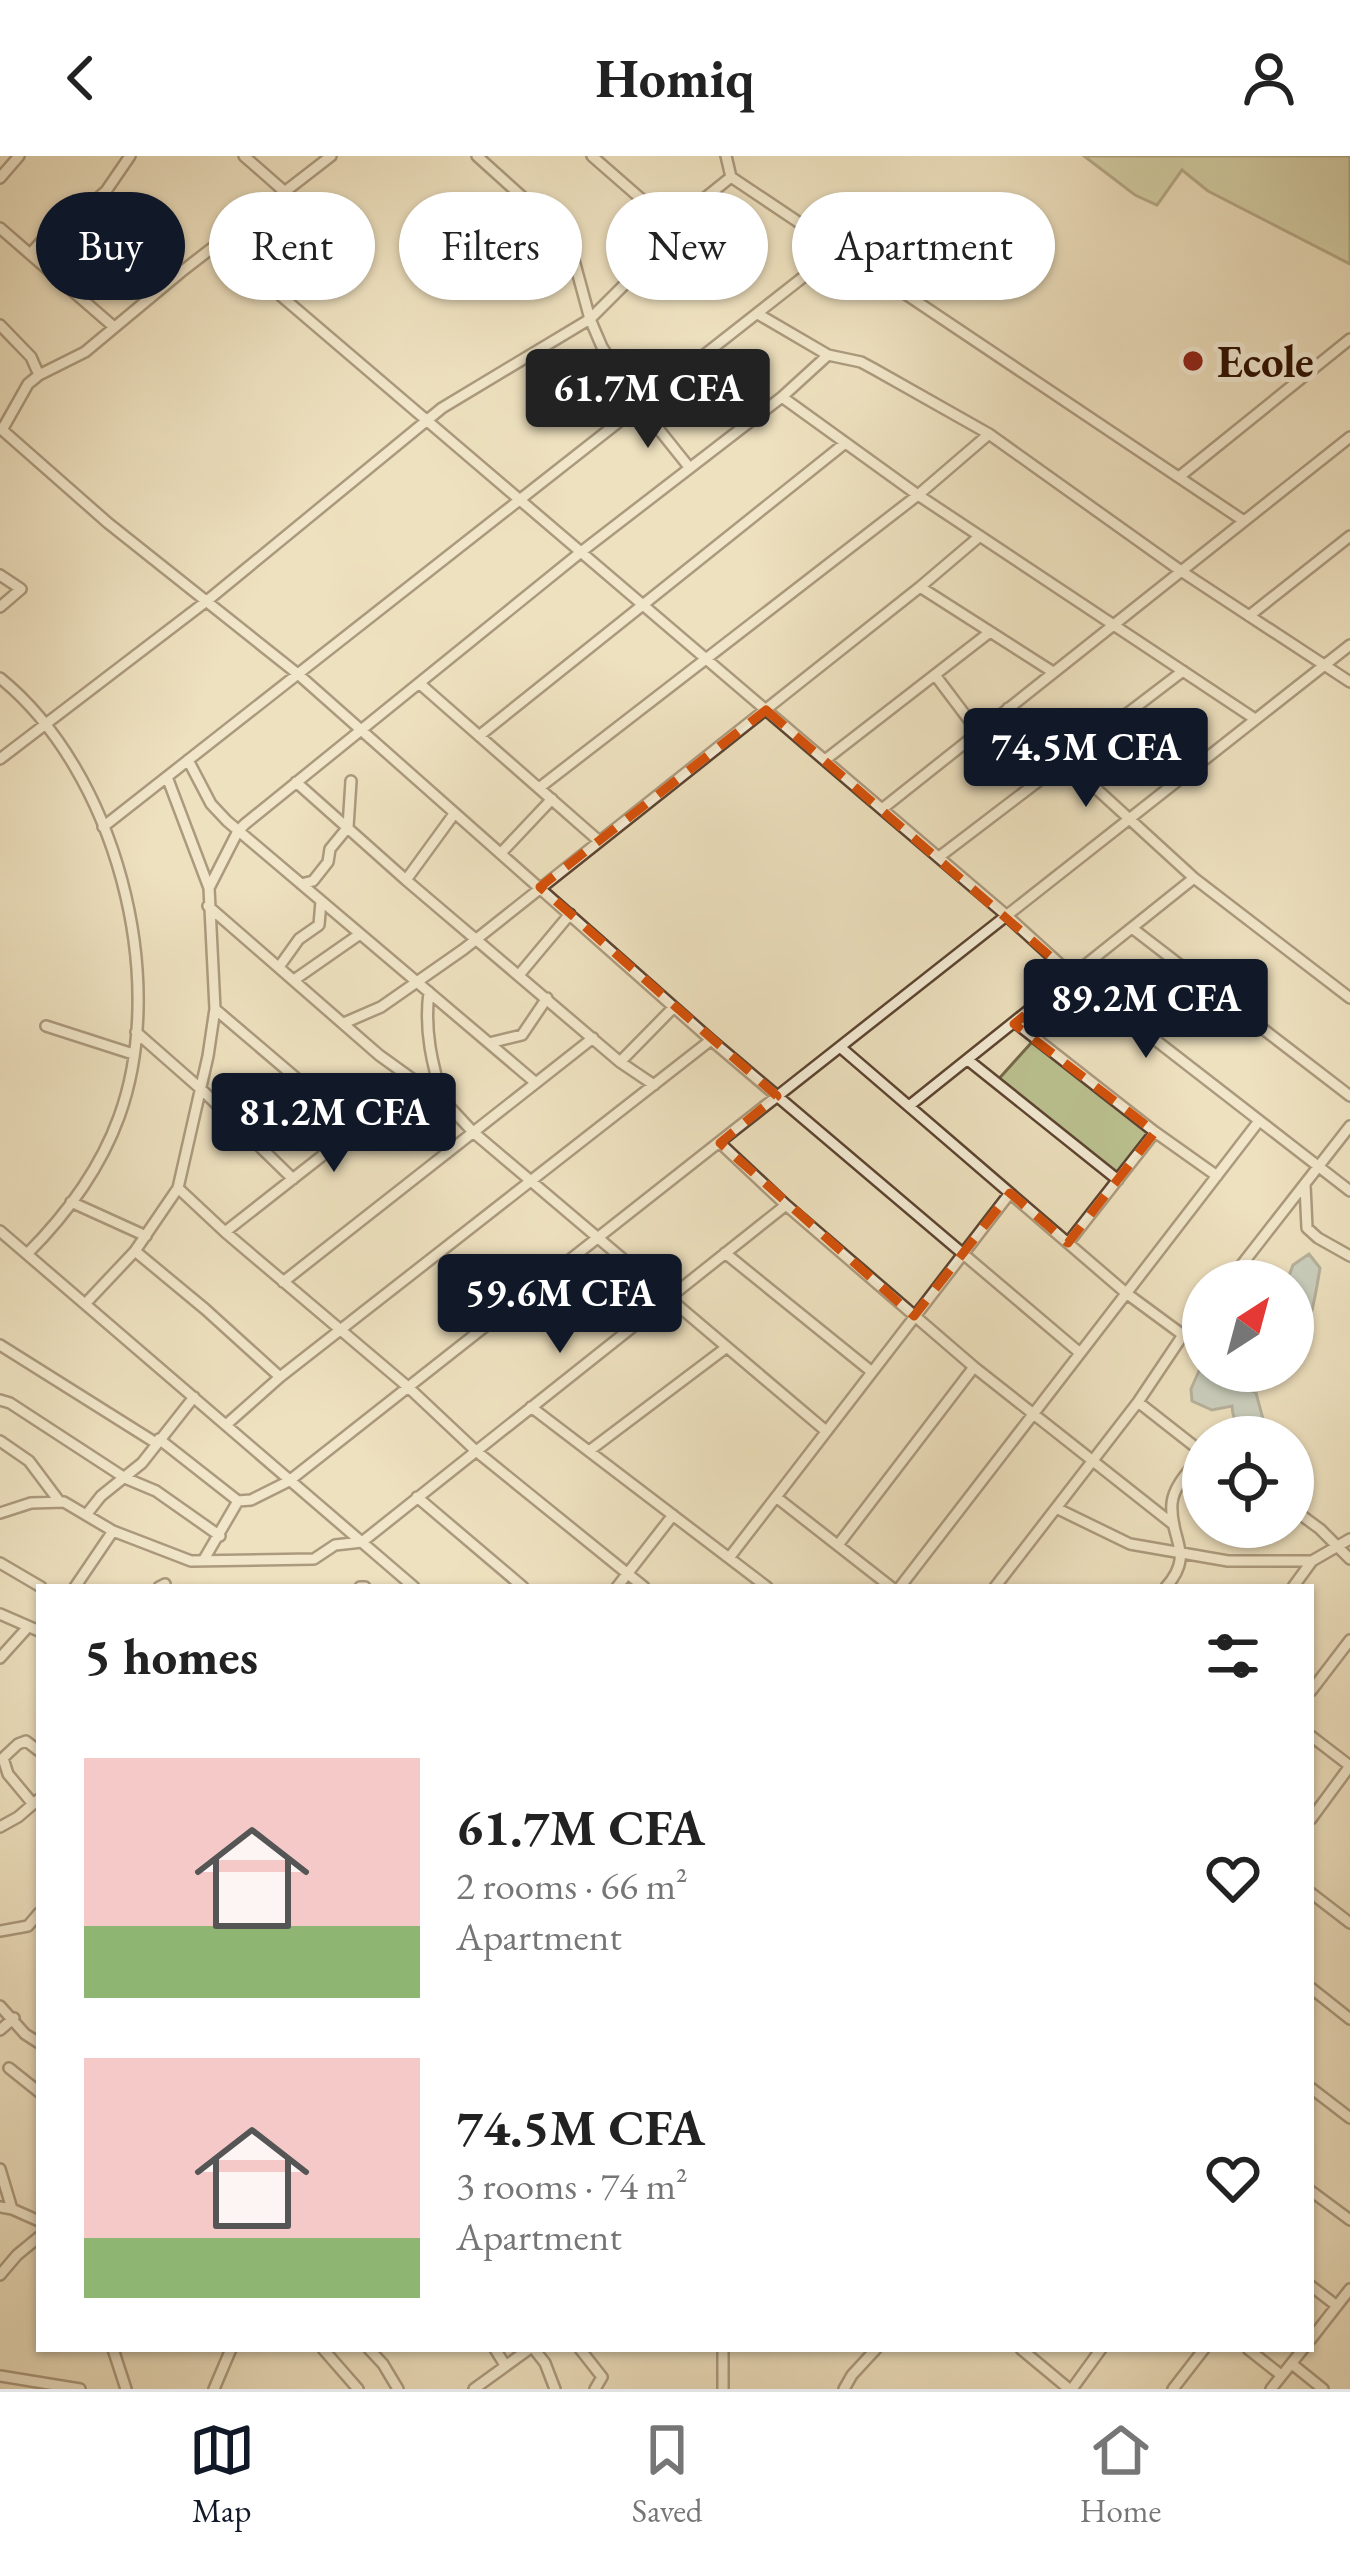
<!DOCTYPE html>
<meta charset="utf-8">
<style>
:root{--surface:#fff;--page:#f6f6f6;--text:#222;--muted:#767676;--line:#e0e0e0;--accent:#111827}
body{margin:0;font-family:"EB Garamond",serif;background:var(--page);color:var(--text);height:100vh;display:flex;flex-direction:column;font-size:45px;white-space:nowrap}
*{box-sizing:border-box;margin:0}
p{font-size:39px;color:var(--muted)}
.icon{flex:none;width:66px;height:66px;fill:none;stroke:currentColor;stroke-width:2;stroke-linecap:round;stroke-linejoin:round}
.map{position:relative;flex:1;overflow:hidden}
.side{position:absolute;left:36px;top:1428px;width:1278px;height:768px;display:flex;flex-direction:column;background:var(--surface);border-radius:0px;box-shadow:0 3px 9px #0004}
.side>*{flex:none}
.top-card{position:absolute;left:36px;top:36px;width:1278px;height:108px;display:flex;gap:24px}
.needle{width:78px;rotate:36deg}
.tools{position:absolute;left:1182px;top:1104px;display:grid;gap:24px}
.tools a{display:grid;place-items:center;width:132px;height:132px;border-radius:50%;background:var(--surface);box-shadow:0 3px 9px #0004;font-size:60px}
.price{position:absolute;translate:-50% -102px;padding:0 27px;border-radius:12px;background:var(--accent);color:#fff;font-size:39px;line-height:78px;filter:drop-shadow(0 3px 6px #0008)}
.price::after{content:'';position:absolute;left:50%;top:72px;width:36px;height:27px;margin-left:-18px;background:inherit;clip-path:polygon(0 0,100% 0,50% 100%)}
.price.active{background:#222;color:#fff}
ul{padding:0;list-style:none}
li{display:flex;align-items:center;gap:36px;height:300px;padding:0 48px}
li span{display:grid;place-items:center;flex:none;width:336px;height:240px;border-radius:0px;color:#555}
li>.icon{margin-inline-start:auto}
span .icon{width:144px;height:144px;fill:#fffc;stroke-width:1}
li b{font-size:51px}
h2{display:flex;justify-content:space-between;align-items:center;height:144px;padding:0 48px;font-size:51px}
.pill{padding:0 42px;border-radius:54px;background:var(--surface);box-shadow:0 3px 9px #0004;font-size:42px;line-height:108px}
.pill.active{background:var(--accent);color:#fff}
header{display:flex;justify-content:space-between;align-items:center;height:156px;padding:0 48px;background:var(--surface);font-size:54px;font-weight:700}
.tabs{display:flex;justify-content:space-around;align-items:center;height:168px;border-top:3px solid var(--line);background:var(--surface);font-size:33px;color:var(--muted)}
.tabs a{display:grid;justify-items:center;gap:6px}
.tabs .active{color:var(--accent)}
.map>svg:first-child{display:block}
</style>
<header><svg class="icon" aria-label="back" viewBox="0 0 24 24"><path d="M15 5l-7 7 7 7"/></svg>Homiq<svg class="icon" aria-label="person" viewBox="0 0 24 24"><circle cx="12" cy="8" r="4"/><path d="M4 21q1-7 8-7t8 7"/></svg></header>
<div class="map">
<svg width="1350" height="2233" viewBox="0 0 1350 2233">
<rect width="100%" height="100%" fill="#eee1bf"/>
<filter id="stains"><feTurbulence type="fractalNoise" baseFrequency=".00167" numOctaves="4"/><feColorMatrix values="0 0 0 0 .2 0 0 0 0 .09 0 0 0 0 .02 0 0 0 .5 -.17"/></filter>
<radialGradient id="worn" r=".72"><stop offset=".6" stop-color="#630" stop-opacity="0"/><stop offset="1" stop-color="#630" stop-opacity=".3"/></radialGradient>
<path fill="#bbc290" stroke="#746848" stroke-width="3" d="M1084 0H1350V108L1208 35 1182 14 1157 49 1135 39Z
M1032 886 1153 977 1114 1027 995 927Z"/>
<path fill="#a0babe" stroke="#727572" stroke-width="3" d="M1309 1098 1320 1112C1315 1142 1311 1172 1293 1197V1125H1287L1293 1109Z
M1203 1206V1215H1248L1249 1233 1256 1237 1266 1274 1261 1279C1242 1275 1233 1270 1232 1250L1212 1254 1192 1245 1191 1233Z"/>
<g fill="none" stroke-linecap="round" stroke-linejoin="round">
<defs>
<path id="street" d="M244 0 285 36
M477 0 568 82 590 163 602 191 641 251 689 311
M592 0 671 69
M731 21 1244 365
M0 22 19 0
M97 44 181 116
M0 72 114 171
M219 87 1006 759 1073 820 1350 1035
M30 98 61 64 73 55 91 48 106 35 130 0
M758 158 828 199 861 206 874 213 989 278 1181 415 1350 526
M0 169 31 201 39 219
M782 241 915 337 1255 563
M0 272 108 367 299 519 711 884 1080 1197
M2 274 28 228 39 219 85 196 181 116 331 0
M1179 321 1350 183
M0 419 21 433 0 451
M920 431 1053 516
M1249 460 1350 380
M935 519 978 576
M0 522C115 615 170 821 119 961 100 1013 66 1059 27 1098
M419 527 599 685
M1008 552 1194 722 1350 842
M479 580 844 288
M0 603 208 444 442 252 590 163 624 129 664 75 731 21 726 0
M188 604 211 648 227 665 536 927
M825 604 990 476
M296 626 406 724 620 906 654 929
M539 632 918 339 989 278
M882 653 1350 281
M103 671 839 93
M501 697 552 643
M939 701 1183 515
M406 724 454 658
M301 728 313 725 328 706 330 693 348 671 351 625
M209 732 238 675 245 668 581 396 782 241 828 199
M208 750 379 899 447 948 473 976 826 1275
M1132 772 1350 940
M279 811 299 783 319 769 321 745
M519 819 570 758
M294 824 360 778
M429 836C424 875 432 909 444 946
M215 853 356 973
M344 867 381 851 464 793 920 431 980 380
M1016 867 1155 976 1217 1020
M46 870 133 898
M136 876 202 934 293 1023
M489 887 522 879 547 842
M840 891 1126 1137 1183 1179
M968 904 1118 1024
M620 906 674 851
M909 950 1194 722
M720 987 786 1049 974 1211 1174 1369
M1305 1029 1307 1072 1318 1082 1350 1100
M178 1032 225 1076 408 1231 476 1295 644 1431
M71 1046 146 1080
M0 1075 414 1431
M225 1076 415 927
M1068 1087 1155 976
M135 1095 205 1153 280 1221
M725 1097 872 1216
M1229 1125 1350 970
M283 1126 593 882
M85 1148 135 1095 178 1032 208 900 215 853 209 732 167 621
M0 1189 156 1287
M0 1244 10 1247 125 1322 156 1335 220 1380
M1138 1246 1203 1297
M531 1251 767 1431
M227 1268 280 1221 711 884
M159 1283 238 1345 251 1344 289 1325 1350 489
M0 1285 29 1305 59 1345
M589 1295 727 1191
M417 1341 523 1431
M776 1341 891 1431
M1056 1352 1130 1388 1228 1405H1312
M1293 1353 1320 1373 1350 1403
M0 1357 31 1347 64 1346 113 1375 191 1405 314 1403 335 1389 362 1386 786 1049
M86 1359 101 1340 142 1307 194 1241
M838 1389 974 1211
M729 1402 1010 1037
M203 1405 238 1345
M0 1407 41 1431
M75 1431 113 1375
M159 1431 165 1428
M360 1431H365
M617 1431 673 1359
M900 1431 1259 965
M995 1431 1138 1246 1183 1179 1203 1156
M1166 1431C1196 1397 1169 1384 1172 1347 1174 1328 1192 1312 1203 1297
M1293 1431 1312 1405 1350 1383
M0 1458 39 1475
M0 1502 28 1471
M1311 1535 1350 1484
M1311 1580 1350 1610
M33 1648 8 1618 3 1602 18 1588 26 1585 39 1595
M1311 1663 1350 1610
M0 1671 18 1661 39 1643
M1311 1737 1350 1767
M0 1775 28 1770 39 1757
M1311 1832 1350 1863
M0 1850 25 1878 39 1887
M0 1874 14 1862
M9 1912 39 1936
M1311 1932 1350 1962
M0 2013 12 2053
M1311 2035 1350 2064
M0 2051 12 2053 39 2065
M0 2119 17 2099 39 2081
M1311 2130 1337 2150
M1311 2183 1350 2133
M113 2193 126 2233
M323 2193 358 2233
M369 2193 383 2208 398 2233
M495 2193 505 2209
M534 2193 545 2207 555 2233
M580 2193 602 2221 595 2233
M1021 2193 1069 2233
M1248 2193 1281 2219
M1292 2208 1323 2233
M0 2220 80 2233
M214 2233 231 2193
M474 2233 529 2193
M723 2233V2193
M844 2233 852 2219 876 2193
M1072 2233 1101 2193
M1173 2233 1204 2193
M1271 2233 1303 2193"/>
</defs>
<use href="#street" stroke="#5c4330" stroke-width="14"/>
<use href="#street" stroke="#f4ecd5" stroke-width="9"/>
</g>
<path d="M0 0H1350V2233H0ZM766 554 1073 820 1014 868 1155 976 1068 1087 1010 1037 914 1160 720 987 777 940 540 731Z" fill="#eee1bf" fill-opacity=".55" fill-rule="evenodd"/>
<path fill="none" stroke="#d5520b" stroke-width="9" stroke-dasharray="24 15" stroke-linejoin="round" d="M766 554 1073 820 1014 868 1155 976 1068 1087 1010 1037 914 1160 720 987 777 940 540 731Z"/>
<circle fill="#8f2418" stroke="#f4ecd5" stroke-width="4.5" cx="1193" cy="205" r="12"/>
<g text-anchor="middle" stroke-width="10" stroke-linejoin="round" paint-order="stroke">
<g font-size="45" font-weight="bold" fill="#2c0e00" stroke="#f4ecd5" text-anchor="start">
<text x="1217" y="221">Ecole</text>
</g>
</g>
<rect width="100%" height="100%" filter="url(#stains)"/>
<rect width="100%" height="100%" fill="url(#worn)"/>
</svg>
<div class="tools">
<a><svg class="needle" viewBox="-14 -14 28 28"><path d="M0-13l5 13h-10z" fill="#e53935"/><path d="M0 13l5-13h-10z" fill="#767676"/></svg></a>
<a><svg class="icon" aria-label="locate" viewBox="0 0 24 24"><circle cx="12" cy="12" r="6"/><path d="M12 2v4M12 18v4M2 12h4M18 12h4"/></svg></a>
</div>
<b class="price active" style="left:648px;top:295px">61.7M CFA</b>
<b class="price" style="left:1086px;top:654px">74.5M CFA</b>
<b class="price" style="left:1146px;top:905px">89.2M CFA</b>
<b class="price" style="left:334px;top:1019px">81.2M CFA</b>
<b class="price" style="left:560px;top:1200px">59.6M CFA</b>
<div class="top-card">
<a class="pill active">Buy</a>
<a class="pill">Rent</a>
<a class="pill">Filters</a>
<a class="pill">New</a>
<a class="pill">Apartment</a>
</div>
<section class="side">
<h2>5 homes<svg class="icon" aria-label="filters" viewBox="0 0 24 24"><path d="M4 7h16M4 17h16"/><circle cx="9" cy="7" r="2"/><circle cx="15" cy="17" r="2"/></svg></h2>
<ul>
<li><span style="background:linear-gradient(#f6c9c9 70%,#8fb573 0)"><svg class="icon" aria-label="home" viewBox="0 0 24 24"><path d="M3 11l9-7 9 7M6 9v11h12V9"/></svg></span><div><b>61.7M CFA</b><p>2 rooms · 66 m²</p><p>Apartment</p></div><svg class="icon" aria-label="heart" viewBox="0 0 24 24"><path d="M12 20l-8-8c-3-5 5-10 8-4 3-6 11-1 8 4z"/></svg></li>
<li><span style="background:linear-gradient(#f6c9c9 75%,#8fb573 0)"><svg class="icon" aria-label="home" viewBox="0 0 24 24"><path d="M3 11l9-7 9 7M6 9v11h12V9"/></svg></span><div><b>74.5M CFA</b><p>3 rooms · 74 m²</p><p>Apartment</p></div><svg class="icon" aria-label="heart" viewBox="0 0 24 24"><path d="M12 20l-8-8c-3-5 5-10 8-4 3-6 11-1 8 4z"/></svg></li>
</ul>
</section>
</div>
<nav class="tabs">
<a class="active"><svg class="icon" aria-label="map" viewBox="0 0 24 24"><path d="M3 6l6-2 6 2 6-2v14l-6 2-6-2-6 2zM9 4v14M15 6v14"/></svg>Map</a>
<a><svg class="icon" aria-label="saved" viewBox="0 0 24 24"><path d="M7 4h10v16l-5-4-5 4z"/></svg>Saved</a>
<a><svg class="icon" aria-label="home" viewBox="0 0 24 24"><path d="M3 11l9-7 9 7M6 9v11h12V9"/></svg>Home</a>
</nav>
